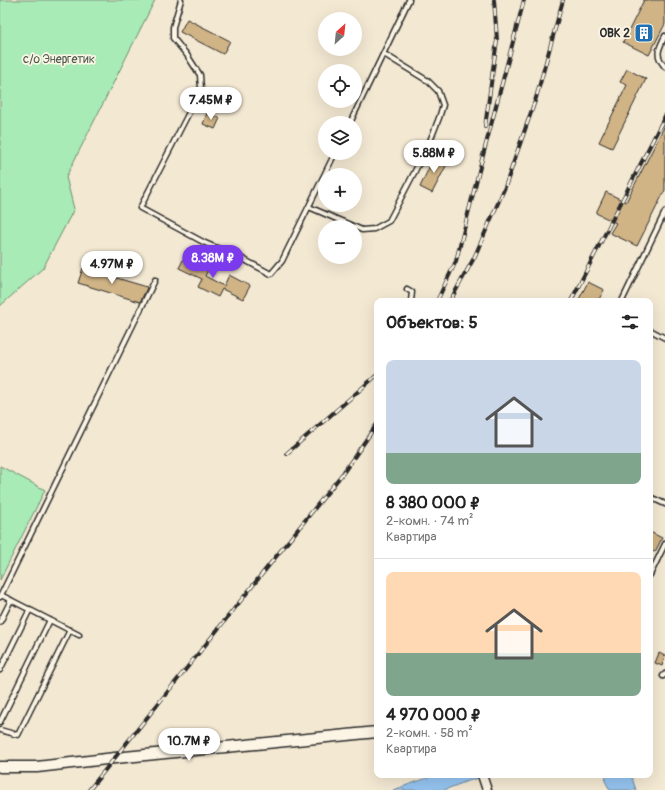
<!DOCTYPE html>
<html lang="ru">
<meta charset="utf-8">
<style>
:root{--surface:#fff;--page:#f6f6f6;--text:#222;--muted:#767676;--line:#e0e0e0;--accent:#7c3aed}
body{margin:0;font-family:Pangolin,sans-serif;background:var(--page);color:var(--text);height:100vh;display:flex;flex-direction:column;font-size:15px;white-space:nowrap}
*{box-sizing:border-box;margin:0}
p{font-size:13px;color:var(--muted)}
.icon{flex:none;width:22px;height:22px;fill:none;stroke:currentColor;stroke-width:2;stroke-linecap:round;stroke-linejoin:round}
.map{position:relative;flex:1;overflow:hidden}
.side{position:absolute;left:374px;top:298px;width:279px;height:480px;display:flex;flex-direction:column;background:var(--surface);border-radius:8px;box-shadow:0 4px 16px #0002}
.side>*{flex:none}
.needle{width:26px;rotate:27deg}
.controls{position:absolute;left:318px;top:12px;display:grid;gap:8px}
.controls a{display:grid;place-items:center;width:44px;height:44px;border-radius:50%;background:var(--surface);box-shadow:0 4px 16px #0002;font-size:20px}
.price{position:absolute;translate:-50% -34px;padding:0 9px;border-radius:14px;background:#fff;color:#222;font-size:13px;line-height:26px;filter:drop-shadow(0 1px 2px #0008)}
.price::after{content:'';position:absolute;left:50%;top:24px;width:12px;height:9px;margin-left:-6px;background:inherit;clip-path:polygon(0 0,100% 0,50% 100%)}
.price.on{background:var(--accent);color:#fff}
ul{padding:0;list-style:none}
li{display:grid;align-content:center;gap:8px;height:212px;padding:0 12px}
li+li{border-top:1px solid var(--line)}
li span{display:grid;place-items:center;height:124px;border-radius:8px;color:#555}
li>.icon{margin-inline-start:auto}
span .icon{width:72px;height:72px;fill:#fffc;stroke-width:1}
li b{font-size:17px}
h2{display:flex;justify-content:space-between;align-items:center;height:48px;padding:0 12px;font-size:17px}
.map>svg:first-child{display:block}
</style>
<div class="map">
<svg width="665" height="790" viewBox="0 0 665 790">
<rect width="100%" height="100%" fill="#f3e8d2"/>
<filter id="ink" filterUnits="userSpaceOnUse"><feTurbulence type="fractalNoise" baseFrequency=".025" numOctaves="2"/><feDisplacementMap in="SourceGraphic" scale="8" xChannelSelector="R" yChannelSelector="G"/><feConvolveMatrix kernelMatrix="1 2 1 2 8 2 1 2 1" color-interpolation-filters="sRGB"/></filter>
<g filter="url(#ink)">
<path fill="#a8ebb6" stroke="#6a8b70" d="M0 0H155L66 177 74 209 43 268 0 306Z
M0 466 45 490 0 580Z"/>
<path fill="#95c4f0" stroke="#6b87a1" d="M436 775H489L465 782 444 790H393Z
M606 775H631L636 790H610L605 781Z"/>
<path fill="#d1b486" stroke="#2b2b2b" d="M644 0H665V24L649 55 623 42Z
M187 19 230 41 223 54 180 32Z
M627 69 646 79 612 148 599 142 627 85 620 82Z
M207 113 220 118 215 129 203 124Z
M665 125V190L637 246 610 233 616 223 596 213 606 192 626 202Z
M435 155 448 162 432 193 420 187Z
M186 254 210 266 205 276 224 286 229 275 250 286 243 299 222 289 218 297 198 287 202 279 179 268Z
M83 268 147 287 146 290 140 302 78 283Z
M588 282 604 290 598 301H578Z
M650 532 662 538 655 552 650 550Z
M659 653 665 656 662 666 655 663Z"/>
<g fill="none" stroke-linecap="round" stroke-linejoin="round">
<defs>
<path id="service" d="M181 0 173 27V38L187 55 200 75 201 89 140 208 205 243 241 258 271 274 282 261 335 153
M665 36C659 49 654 54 665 67
M350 123 409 0
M309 207 362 230 374 229 389 221 414 173 430 141 439 118 443 105 438 91 428 81 384 54
M407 289 412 292 411 301
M622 301 665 212
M650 330 665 338
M650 497 665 504
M650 575 665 544
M1 595 79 635
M0 597 155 280
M0 622 11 600
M0 670 30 609
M663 676 665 674
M0 722 50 620
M0 730 18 735 70 630"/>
<path id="minor" d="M482 775 487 790"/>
<path id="tertiary" d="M0 767H37L115 758 377 732"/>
</defs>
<use href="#service" stroke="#2b2b2b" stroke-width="7"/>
<use href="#minor" stroke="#2b2b2b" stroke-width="11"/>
<use href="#tertiary" stroke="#2b2b2b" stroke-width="13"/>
<use href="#service" stroke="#fcf5e5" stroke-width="4"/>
<use href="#minor" stroke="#fcf5e5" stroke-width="8"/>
<use href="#tertiary" stroke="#fcf5e5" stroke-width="10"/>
<defs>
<path id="rail" d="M485 127 497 40 494 0
M437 301 456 261 481 163 524 0
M450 301 474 258 505 187 536 98 563 0
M571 301 665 116
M286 454 377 375
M89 790 343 473 377 424"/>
</defs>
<use href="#rail" stroke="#2b2b2b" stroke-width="4"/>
<use href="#rail" stroke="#fcf5e5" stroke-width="2.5" stroke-dasharray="8" stroke-linecap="butt"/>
</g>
</g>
<defs>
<symbol id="building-square" viewBox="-11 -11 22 22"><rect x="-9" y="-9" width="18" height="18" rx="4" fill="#1f6fb2" stroke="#fcf5e5"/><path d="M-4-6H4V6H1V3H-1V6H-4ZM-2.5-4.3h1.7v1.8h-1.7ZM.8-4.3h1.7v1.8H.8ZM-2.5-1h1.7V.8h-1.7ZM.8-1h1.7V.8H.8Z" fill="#fff"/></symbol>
</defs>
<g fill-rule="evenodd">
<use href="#building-square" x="633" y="22" width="22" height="22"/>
</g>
<g text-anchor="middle" stroke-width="3.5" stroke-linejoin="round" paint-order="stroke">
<g font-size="12" font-weight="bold" fill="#2b2b2b" stroke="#fcf5e5" text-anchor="end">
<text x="630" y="37">ОВК 2</text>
</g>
<g font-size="12" fill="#4a5b4e" stroke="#fcf5e5">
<text x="59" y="63">с/о Энергетик</text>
</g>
</g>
</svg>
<div class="controls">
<a><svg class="needle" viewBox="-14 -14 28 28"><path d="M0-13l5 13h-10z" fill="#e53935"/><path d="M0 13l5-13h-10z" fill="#767676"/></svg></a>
<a><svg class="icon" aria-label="locate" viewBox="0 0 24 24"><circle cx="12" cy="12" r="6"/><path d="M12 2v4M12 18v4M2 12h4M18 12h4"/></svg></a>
<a><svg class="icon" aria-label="layers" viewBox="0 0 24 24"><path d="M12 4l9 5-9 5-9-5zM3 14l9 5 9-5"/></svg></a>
<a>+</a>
<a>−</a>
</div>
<b class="price" style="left:211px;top:121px">7.45M ₽</b>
<b class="price" style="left:434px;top:174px">5.88M ₽</b>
<b class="price on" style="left:213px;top:279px">8.38M ₽</b>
<b class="price" style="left:112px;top:285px">4.97M ₽</b>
<b class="price" style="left:189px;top:762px">10.7M ₽</b>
<section class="side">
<h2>Объектов: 5<svg class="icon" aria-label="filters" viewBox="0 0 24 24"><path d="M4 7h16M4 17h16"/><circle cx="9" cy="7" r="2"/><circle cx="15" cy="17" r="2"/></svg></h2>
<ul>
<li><span style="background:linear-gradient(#c9d6e8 75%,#7fa58c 0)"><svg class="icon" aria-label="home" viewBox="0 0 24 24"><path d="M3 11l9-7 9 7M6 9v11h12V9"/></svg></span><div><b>8 380 000 ₽</b><p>2-комн. · 74 m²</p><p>Квартира</p></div></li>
<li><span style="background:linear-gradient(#ffd9b3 65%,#7fa58c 0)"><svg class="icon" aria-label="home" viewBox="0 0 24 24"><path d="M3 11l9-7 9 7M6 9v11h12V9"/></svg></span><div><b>4 970 000 ₽</b><p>2-комн. · 58 m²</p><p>Квартира</p></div></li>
</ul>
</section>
</div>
